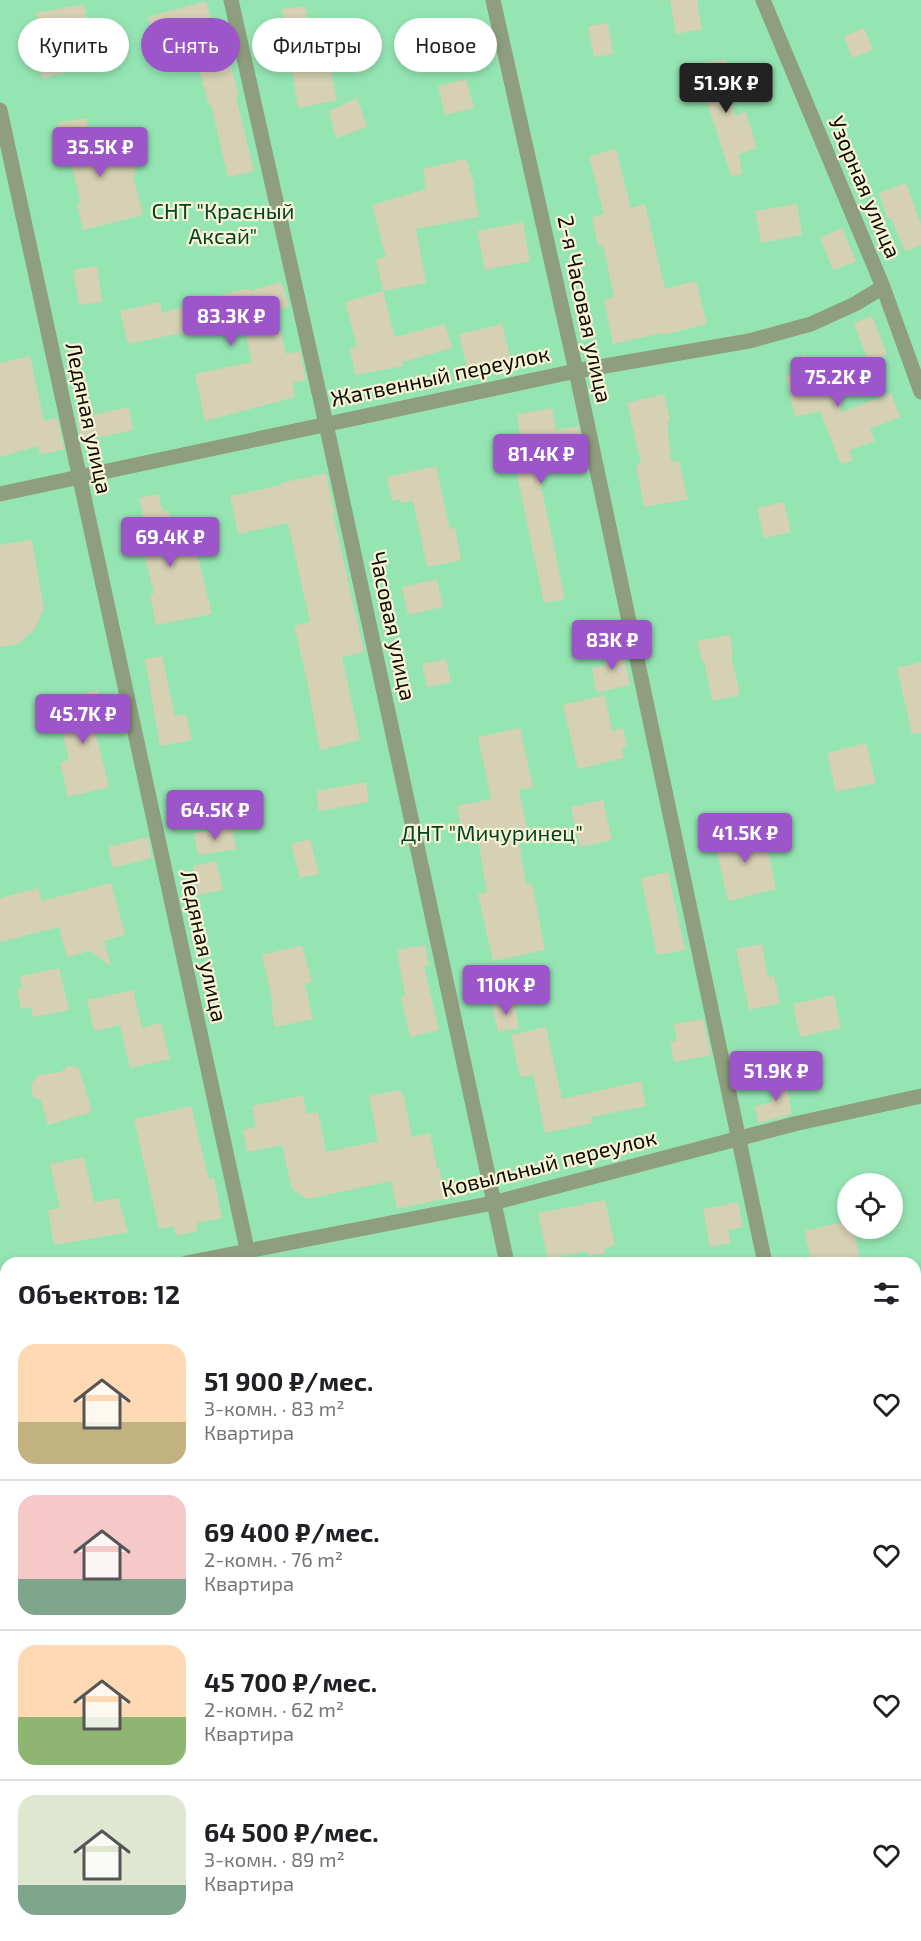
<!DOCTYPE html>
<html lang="ru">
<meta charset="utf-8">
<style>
:root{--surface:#fff;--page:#f6f6f6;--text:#202124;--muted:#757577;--line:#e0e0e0;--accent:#9c56ca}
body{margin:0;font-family:"Exo 2",sans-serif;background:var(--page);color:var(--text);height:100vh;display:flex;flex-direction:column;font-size:22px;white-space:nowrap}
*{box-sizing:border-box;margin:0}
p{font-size:20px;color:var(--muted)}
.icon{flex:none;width:33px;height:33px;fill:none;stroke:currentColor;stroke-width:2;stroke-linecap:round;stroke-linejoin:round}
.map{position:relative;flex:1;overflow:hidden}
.sheet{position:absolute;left:0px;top:1257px;width:921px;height:684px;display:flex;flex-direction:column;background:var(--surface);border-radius:18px 18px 0 0;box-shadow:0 3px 9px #0003}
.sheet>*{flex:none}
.banner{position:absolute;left:18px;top:18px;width:600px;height:54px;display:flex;gap:12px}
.controls{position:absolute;left:837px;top:1173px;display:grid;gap:12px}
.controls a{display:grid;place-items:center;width:66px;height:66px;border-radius:50%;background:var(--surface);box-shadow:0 3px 9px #0003;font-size:30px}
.price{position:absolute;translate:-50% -51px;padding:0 14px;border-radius:6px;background:var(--accent);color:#fff;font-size:20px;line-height:39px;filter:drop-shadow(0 2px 3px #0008)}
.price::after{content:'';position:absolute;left:50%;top:36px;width:18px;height:14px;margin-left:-9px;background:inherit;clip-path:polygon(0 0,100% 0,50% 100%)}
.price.on{background:#222;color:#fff}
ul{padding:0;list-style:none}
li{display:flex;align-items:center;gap:18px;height:150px;padding:0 18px}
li+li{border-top:2px solid var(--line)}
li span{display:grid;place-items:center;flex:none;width:168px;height:120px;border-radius:18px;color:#555}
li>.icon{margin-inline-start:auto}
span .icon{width:72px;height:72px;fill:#fffc;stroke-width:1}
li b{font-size:26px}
h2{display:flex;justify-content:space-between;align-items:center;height:72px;padding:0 18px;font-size:26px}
.chip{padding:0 21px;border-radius:27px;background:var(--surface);box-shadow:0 3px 9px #0003;font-size:21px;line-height:54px}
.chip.on{background:var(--accent);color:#fff}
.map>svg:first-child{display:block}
</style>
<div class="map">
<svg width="921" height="1941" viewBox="0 0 921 1941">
<rect width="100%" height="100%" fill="#f9f4d6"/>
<path fill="#95e5b3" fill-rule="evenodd" d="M0 0H921V1941H0ZM848 1184H892V1228H848ZM6 1263H915V1935H6Z"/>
<path fill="#d6d1b4" d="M670 0H697L702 29 676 34Z
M206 1 221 55 227 53 239 96 236 97 254 171 228 177 211 105H209L193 49 159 58 148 17Z
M84 4 88 27H84L94 63 43 79 35 51 42 49 36 13Z
M305 6 315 65 329 62 337 100 298 108 282 9Z
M608 23 613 54 594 57 588 26Z
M864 28 873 50 852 58 844 36Z
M726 60 734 116 746 112 757 148 739 154 742 174 731 176 705 96 703 97 698 63Z
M466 79 474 108 445 115 438 86Z
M357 98 367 127 336 138 329 111Z
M86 118 94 158 130 149 136 174 133 175 143 215 83 230 77 203 81 202 69 156 63 157 57 123Z
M616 149 631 208 645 204 665 289 696 281 707 324 663 335 662 333 613 344 604 300 614 297 603 245 598 246 592 217 604 214 589 156Z
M466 159 475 187H473L479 217 416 229 426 283 383 291 376 259 386 257 372 205 426 189 423 169Z
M906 183 921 225V245L905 251 891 218 888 219 879 193Z
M797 204 802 235 761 243 755 211Z
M523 222 530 261 485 270 477 231Z
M842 228 856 262 833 270 820 238Z
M97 266 102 302 79 305 73 270Z
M281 282 289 306 275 311 286 354 300 351 306 380 292 383 295 397 205 421 195 374 252 362 241 317 200 329 128 344 120 311 160 302 162 313 224 294 249 288 250 291Z
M383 291 395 337 445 324 452 348 402 362 403 366 355 375 350 348 357 346 345 302Z
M872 316 887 354 869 362 854 323Z
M502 324 511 361 468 371 459 334Z
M804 353 816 367 832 364 842 412 891 393 900 417 870 429 875 441 850 450 852 461 841 464 820 411 795 417 786 376 798 373Z
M30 356 44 421 57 418 64 449 40 455 38 446 0 457V363Z
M664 394 670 421 667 422 671 461 679 462 688 499 644 507 636 465 641 464 627 403Z
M129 407 133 430 82 441 77 418Z
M552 408 556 430 578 426 585 459 537 467 565 599 544 603 516 471 509 472 503 437 520 434 517 414Z
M436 466 450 529 455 528 461 560 427 567 413 501 401 503 400 499 392 501 387 477Z
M326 473 335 514H333L364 652 342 657 360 740 320 750 306 676 294 626 310 622 288 523 238 534 230 496 281 485V483Z
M158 494 163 511 168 510 177 554 196 549 212 614 156 625 150 594H154L144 553 141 554 134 521 144 519 139 498Z
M784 502 791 532 764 538 757 508Z
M32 540 44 609 34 630 18 644 0 647V545Z
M437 579 443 607 408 615 402 587Z
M730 635 733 655H731L740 695 712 701 704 660 702 661 697 641Z
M622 645 630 685 596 693 592 668 605 666 602 649Z
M162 656 175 716 186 714 192 740 160 746 145 659Z
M446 659 451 682 427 687 422 664Z
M921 662V733L912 734 897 668Z
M98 690 105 719 93 722 109 787 68 797 60 762 69 760 58 713 68 711 65 698Z
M605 695 612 731 623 728 627 744 622 749 624 758 578 769 563 705Z
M520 728 533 787 519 790 527 829 517 831 526 884 532 883 545 950 493 961 478 894 487 892 478 839 464 841 457 806 491 799 478 737Z
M866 743 876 783 836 792 827 753Z
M366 782 369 802 319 811 316 791Z
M603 800 612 840 580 847 571 807Z
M232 827 236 849 198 855 194 833Z
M763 828 776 889 728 901 714 838Z
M148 837 152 858 113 868 108 847Z
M310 839 319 874 300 878 291 844Z
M216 861 223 890 199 895 193 866Z
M668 872 685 950 657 955 641 878Z
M111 883 125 935 104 941 111 966 90 951 67 957 59 927 0 942V898L38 888 42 901Z
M762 944 768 977 774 976 780 1003 749 1010 736 949Z
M302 945 312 982 305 984 313 1019 275 1027 271 1005 273 1004 262 955Z
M425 945 429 966H424L439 1030 410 1037 401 997 405 996 397 950Z
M59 968 69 1010 33 1017 31 1007 21 1009 17 990 22 988 20 976Z
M133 990 142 1028 161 1023 170 1059 130 1068 120 1025 94 1031 87 1000Z
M834 995 841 1028 800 1037 793 1004Z
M514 1000 519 1028 498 1032 492 1004Z
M703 1019 711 1055 674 1062 670 1042 677 1041 674 1024Z
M546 1027 562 1099 641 1081 646 1106 591 1117 592 1123 545 1133 533 1075 520 1077 511 1035Z
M781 1061 792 1114 758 1123 755 1106 771 1103Z
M68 1066 79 1068 92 1112 48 1125 41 1101 33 1097 31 1085 38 1075 61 1072Z
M399 1090 404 1097 412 1137 430 1133 437 1168H439L446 1198 397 1209 391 1181 307 1199 292 1189 282 1145 247 1152 243 1130 256 1127 252 1106 303 1095 307 1114 318 1112 326 1152 378 1141 369 1096Z
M191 1106 209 1179 214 1178 222 1218 196 1223 198 1231 176 1236 174 1226 159 1229 134 1119Z
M84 1157 94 1202 118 1198 128 1232 54 1245 48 1210 60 1208 50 1164Z
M605 1200 615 1245 605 1248 604 1254 590 1255 584 1251 548 1259 538 1213Z
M738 1202 743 1227 728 1230 731 1243 710 1247 703 1209Z
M848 1221V1228H853L861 1263H812L804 1231Z"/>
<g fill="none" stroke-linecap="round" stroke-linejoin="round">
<path stroke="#8e9e7e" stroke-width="15" d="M231 0 326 424 507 1263
M493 0 576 371 765 1263
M763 0 883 287 921 392
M0 110 250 1263
M0 494 576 371 749 341 811 324 855 304 883 287
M0 1309 6 1338
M915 1931 921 1930
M133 1935 134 1941
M393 1935 394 1941
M654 1935 656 1941
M862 1941 894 1935
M903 1941 905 1935"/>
<path stroke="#8e9e7e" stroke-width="15" d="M186 1263 493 1203 794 1124 921 1096
M0 1297 6 1296"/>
</g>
<g text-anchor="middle" stroke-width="4.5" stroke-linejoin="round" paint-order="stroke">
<g font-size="22" fill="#0e0c04" stroke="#f9f4d6">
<text transform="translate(865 187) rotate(67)" y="8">Узорная улица</text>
<text transform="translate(585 309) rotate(78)" y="8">2-я Часовая улица</text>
<text transform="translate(440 376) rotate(-12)" y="8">Жатвенный переулок</text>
<text transform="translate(89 418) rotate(78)" y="8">Ледяная улица</text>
<text transform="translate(393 626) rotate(78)" y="8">Часовая улица</text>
<text transform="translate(204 946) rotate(78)" y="8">Ледяная улица</text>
<text transform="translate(549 1163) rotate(-14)" y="8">Ковыльный переулок</text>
</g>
<g font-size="22" fill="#004425" stroke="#f9f4d6">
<text x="223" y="219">СНТ "Красный<tspan x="223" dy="25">Аксай"</tspan></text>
<text x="492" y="841">ДНТ "Мичуринец"</text>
</g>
</g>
</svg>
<div class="controls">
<a><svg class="icon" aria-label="locate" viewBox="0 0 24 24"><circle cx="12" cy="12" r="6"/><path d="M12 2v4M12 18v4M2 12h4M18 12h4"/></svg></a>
</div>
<b class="price on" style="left:726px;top:114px">51.9K ₽</b>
<b class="price" style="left:100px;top:178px">35.5K ₽</b>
<b class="price" style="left:231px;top:347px">83.3K ₽</b>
<b class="price" style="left:838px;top:408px">75.2K ₽</b>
<b class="price" style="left:541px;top:485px">81.4K ₽</b>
<b class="price" style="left:170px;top:568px">69.4K ₽</b>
<b class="price" style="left:612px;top:671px">83K ₽</b>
<b class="price" style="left:83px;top:745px">45.7K ₽</b>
<b class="price" style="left:215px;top:841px">64.5K ₽</b>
<b class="price" style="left:745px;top:864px">41.5K ₽</b>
<b class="price" style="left:506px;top:1016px">110K ₽</b>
<b class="price" style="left:776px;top:1102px">51.9K ₽</b>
<div class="banner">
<a class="chip">Купить</a>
<a class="chip on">Снять</a>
<a class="chip">Фильтры</a>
<a class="chip">Новое</a>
</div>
<section class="sheet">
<h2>Объектов: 12<svg class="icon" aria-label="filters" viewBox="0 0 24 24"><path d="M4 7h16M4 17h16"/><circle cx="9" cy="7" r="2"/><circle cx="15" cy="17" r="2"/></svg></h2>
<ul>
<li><span style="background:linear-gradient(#ffd9b3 65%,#c2b280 0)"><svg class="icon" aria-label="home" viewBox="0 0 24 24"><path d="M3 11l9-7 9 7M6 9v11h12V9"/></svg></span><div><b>51 900 ₽/мес.</b><p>3-комн. · 83 m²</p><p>Квартира</p></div><svg class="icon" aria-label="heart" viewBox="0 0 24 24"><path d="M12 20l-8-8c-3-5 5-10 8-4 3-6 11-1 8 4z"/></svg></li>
<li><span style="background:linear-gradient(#f6c9c9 70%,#7fa58c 0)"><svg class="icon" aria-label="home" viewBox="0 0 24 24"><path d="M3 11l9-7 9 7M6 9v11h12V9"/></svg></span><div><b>69 400 ₽/мес.</b><p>2-комн. · 76 m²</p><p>Квартира</p></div><svg class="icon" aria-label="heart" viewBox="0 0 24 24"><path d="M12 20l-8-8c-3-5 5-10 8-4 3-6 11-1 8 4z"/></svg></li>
<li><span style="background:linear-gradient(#ffd9b3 60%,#8fb573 0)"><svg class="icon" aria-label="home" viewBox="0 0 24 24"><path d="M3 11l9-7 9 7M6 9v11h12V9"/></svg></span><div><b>45 700 ₽/мес.</b><p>2-комн. · 62 m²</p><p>Квартира</p></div><svg class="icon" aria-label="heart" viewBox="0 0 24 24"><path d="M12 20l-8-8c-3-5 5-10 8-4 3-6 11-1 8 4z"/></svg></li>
<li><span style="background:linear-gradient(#dfe7d0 75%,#7fa58c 0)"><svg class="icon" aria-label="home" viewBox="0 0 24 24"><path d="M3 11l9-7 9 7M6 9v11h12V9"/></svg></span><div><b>64 500 ₽/мес.</b><p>3-комн. · 89 m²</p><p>Квартира</p></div><svg class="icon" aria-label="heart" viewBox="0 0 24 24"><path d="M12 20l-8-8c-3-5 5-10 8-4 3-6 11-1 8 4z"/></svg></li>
</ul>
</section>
</div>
